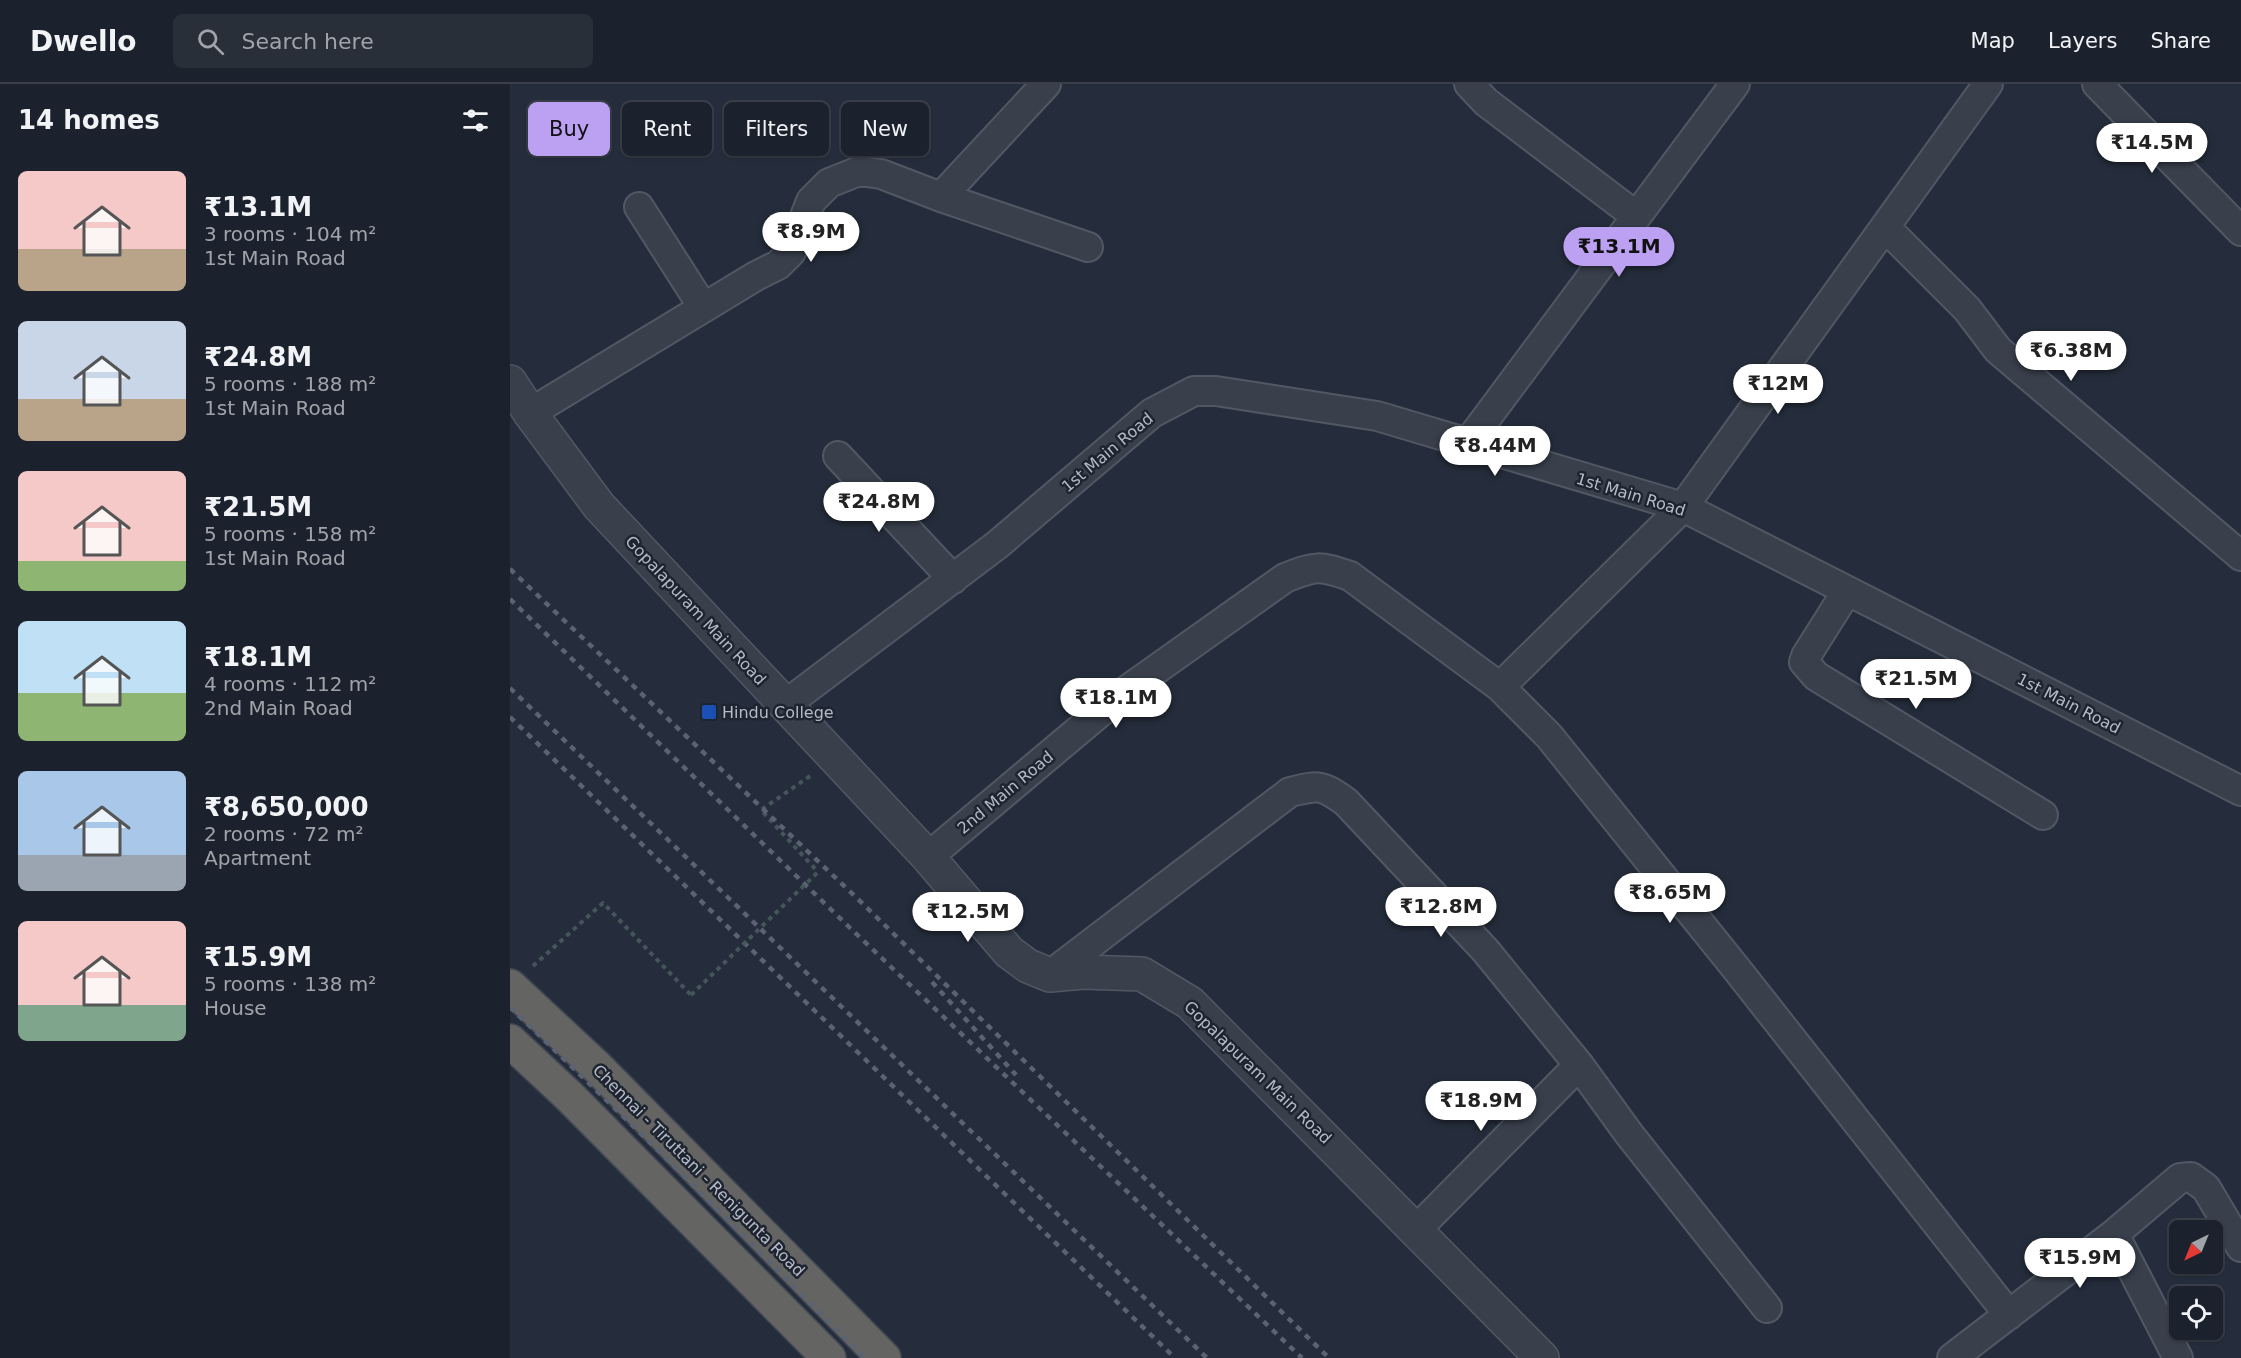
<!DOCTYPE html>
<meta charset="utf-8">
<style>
:root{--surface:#1c222d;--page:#292f39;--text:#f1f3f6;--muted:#a0a4aa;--line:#3a3f49;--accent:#bca0f2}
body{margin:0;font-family:"DejaVu Sans",sans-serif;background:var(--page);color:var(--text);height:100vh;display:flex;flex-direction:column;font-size:22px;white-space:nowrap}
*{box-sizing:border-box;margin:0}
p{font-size:20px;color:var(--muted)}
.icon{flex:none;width:33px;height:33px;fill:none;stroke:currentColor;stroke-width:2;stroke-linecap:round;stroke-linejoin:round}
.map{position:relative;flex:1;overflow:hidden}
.details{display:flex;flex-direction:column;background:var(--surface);width:510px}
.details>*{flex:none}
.top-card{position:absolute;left:18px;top:18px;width:570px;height:54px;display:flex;gap:12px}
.needle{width:39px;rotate:223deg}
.fabs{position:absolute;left:1659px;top:1136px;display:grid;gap:12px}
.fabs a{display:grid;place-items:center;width:54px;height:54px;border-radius:9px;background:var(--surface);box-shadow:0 2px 4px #0004,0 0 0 2px var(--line);font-size:30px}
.price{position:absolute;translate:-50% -51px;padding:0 14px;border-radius:21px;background:#fff;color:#222;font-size:20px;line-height:39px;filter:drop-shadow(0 2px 3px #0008)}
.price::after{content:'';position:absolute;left:50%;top:36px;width:18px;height:14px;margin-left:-9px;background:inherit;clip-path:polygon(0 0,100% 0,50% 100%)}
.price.current{background:var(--accent);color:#111}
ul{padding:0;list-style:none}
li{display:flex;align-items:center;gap:18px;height:150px;padding:0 18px}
li span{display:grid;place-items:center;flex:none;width:168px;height:120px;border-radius:9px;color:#555}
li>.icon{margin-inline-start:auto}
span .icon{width:72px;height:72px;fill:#fffc;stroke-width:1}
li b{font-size:26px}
h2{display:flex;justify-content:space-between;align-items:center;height:72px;padding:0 18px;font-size:26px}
.chip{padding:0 21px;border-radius:9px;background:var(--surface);box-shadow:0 2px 4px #0004,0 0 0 2px var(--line);font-size:21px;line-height:54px}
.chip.current{background:var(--accent);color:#111}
header{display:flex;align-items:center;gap:36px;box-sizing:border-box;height:84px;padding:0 30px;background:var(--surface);border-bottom:2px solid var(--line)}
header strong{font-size:28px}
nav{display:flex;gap:33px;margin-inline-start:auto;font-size:21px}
.search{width:420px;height:54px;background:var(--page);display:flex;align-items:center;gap:15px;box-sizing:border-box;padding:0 21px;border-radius:9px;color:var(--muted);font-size:22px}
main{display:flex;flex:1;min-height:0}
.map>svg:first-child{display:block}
</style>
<header>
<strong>Dwello</strong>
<div class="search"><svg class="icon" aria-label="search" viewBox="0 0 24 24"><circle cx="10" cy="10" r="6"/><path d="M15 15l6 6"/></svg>Search here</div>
<nav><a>Map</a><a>Layers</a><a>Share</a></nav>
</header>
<main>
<section class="details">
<h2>14 homes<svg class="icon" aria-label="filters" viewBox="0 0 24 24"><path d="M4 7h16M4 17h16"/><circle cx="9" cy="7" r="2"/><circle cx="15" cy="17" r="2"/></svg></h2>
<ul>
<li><span style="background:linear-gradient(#f6c9c9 65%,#b9a48a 0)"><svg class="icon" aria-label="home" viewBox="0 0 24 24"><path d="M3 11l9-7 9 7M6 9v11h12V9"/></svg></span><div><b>₹13.1M</b><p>3 rooms · 104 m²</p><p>1st Main Road</p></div></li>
<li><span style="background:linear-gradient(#c9d6e8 65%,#b9a48a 0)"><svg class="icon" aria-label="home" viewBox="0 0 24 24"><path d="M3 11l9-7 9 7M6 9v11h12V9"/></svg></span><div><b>₹24.8M</b><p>5 rooms · 188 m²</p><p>1st Main Road</p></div></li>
<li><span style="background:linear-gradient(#f6c9c9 75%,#8fb573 0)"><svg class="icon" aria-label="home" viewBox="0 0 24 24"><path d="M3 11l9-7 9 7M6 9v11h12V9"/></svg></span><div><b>₹21.5M</b><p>5 rooms · 158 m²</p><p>1st Main Road</p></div></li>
<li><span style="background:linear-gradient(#bfe0f5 60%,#8fb573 0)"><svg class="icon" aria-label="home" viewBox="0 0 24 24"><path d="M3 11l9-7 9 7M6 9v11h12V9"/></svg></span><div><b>₹18.1M</b><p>4 rooms · 112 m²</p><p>2nd Main Road</p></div></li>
<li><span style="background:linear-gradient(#a9c7e8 70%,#9aa5b1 0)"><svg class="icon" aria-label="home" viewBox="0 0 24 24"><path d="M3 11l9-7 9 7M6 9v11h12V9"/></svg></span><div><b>₹8,650,000</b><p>2 rooms · 72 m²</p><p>Apartment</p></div></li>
<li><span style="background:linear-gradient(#f6c9c9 70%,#7fa58c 0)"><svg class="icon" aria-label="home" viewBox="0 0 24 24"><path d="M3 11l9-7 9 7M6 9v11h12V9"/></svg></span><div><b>₹15.9M</b><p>5 rooms · 138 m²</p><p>House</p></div></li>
</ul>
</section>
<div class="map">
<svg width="1731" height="1274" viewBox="0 0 1731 1274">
<rect width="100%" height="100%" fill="#252d3c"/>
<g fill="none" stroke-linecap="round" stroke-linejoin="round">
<defs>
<path id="minor" d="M959 0 976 18 1126 132
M1587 0 1731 147
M431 113 536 0
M129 123 193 223
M1375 143 1457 225 1488 266 1731 472
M20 329 246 192 268 181 281 168 301 117 319 99 349 87 371 90 431 113 578 163
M957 360 1225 0
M328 372 443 495
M1337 507 1296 572 1294 578 1306 592 1533 731
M990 603 1173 423 1478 0
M275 621 487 461 642 329 684 307H706L867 332 1173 423 1731 707
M418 773 613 609 775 494C806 482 808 481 840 492L990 603 1039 652 1225 883 1499 1231
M540 891 780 708C809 701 811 700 836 718L975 866 1069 981 1119 1050 1257 1224
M906 1146 1069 981
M1604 1150 1670 1094 1681 1093 1696 1104 1731 1163
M1442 1274 1604 1150 1668 1274"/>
<path id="tertiary" d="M0 298 20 329 89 422 418 773 499 868 518 882 540 891 573 888 632 890 680 919 1032 1274"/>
<path id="trunk" d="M0 902 87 983 374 1274
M0 957 59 1012 319 1274"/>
</defs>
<use href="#minor" stroke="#515864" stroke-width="32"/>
<use href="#tertiary" stroke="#515864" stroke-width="36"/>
<use href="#trunk" stroke="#414854" stroke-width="36"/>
<path stroke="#45565a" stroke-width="4" stroke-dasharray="4.5 4.5" stroke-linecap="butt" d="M300 692 251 726 308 788
M23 882 93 819 181 911"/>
<use href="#minor" stroke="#39404c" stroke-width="28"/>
<use href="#tertiary" stroke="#39404c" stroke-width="33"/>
<use href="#trunk" stroke="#646462" stroke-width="33"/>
<path stroke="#5b6373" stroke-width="4.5" stroke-dasharray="6 6" stroke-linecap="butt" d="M0 485 351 818 819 1274
M0 515 337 841 792 1274
M0 604 697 1274
M0 633 665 1274
M422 898 506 991
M0 923 151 1069 355 1274"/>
<path stroke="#45565a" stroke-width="4" stroke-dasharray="4.5 4.5" stroke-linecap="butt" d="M181 911 308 788"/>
</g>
<rect fill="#1a4fb4" stroke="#1e2531" stroke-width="2" x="191" y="620" width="16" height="16" rx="3"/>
<g text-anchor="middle" stroke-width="5" stroke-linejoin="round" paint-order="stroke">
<g font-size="16" fill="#b5bbc7" stroke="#1e2531">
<text transform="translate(597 368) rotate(-40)" y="6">1st Main Road</text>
<text transform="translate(1121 410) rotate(17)" y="6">1st Main Road</text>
<text transform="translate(186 526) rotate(47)" y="6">Gopalapuram Main Road</text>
<text transform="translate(1559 619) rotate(27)" y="6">1st Main Road</text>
<text transform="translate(495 708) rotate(-40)" y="6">2nd Main Road</text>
<text transform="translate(748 988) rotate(44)" y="6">Gopalapuram Main Road</text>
<text transform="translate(189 1086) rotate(45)" y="6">Chennai - Tiruttani - Renigunta Road</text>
</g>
<g font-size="16" fill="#b5bbc7" stroke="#1e2531" text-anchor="start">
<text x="212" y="634">Hindu College</text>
</g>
</g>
</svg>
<div class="fabs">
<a><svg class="needle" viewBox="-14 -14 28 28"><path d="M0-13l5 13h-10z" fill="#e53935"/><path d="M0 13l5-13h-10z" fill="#a0a4aa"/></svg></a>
<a><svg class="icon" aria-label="locate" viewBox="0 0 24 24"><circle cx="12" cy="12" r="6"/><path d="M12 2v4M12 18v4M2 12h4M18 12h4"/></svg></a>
</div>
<b class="price" style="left:1642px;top:90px">₹14.5M</b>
<b class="price" style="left:301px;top:179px">₹8.9M</b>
<b class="price current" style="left:1109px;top:194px">₹13.1M</b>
<b class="price" style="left:1561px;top:298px">₹6.38M</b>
<b class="price" style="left:1268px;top:331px">₹12M</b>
<b class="price" style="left:985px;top:393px">₹8.44M</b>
<b class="price" style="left:369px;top:449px">₹24.8M</b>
<b class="price" style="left:1406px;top:626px">₹21.5M</b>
<b class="price" style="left:606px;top:645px">₹18.1M</b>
<b class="price" style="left:1160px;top:840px">₹8.65M</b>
<b class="price" style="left:931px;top:854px">₹12.8M</b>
<b class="price" style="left:458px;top:859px">₹12.5M</b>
<b class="price" style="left:971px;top:1048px">₹18.9M</b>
<b class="price" style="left:1570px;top:1205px">₹15.9M</b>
<div class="top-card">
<a class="chip current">Buy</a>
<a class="chip">Rent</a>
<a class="chip">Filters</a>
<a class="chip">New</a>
</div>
</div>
</main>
